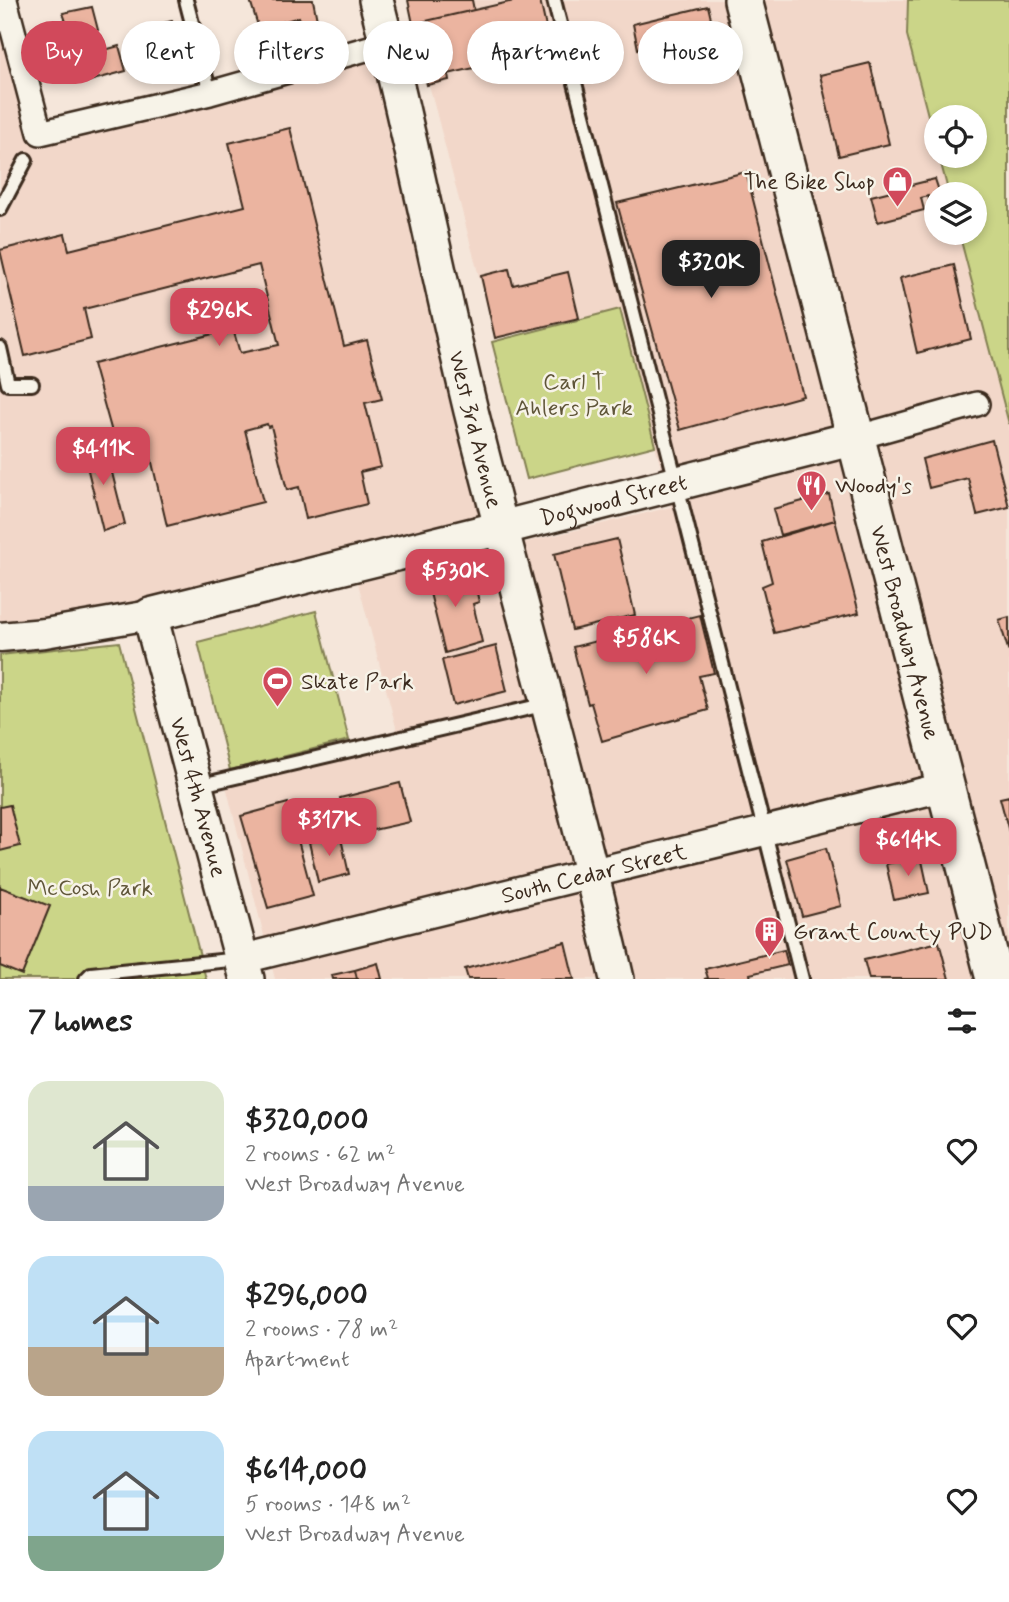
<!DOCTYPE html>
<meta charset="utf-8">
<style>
:root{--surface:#fff;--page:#f6f6f6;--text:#222;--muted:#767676;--accent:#d1495b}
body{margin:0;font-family:Mynerve,sans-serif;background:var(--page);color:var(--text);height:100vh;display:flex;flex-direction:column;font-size:26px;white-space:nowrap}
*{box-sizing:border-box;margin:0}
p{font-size:23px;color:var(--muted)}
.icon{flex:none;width:38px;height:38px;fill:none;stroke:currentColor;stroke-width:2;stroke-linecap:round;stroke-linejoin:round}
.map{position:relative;height:979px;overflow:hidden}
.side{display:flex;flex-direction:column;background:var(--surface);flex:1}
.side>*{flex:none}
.hud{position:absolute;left:21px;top:21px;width:968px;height:63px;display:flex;gap:14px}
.tools{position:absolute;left:924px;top:105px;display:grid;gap:14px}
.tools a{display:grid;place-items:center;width:63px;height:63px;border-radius:50%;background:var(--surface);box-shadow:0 4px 10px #0003;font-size:35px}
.price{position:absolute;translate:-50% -60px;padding:0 16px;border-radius:14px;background:var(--accent);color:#fff;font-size:23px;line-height:46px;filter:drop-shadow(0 2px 4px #0008)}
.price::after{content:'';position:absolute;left:50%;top:42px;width:21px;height:16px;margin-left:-10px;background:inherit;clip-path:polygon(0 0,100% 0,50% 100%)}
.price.selected{background:#222;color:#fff}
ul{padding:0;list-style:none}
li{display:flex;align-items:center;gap:21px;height:175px;padding:0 28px}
li span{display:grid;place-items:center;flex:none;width:196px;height:140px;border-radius:21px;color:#555}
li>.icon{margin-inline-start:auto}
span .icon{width:84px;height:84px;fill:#fffc;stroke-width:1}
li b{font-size:30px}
h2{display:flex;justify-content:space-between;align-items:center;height:84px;padding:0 28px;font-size:30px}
.chip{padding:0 24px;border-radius:32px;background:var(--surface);box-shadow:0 4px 10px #0003;font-size:24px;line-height:63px}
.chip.selected{background:var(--accent);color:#fff}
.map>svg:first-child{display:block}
</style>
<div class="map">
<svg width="1009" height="979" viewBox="0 0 1009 979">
<rect width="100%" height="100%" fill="#f5e6da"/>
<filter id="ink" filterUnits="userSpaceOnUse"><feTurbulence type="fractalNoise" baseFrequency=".0143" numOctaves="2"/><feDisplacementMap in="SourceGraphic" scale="14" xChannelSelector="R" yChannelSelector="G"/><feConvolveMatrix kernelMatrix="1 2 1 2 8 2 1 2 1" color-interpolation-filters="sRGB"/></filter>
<g filter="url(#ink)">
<path fill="#f2d7c9" d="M0 0 40 133 387 43 501 528 0 637Z
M407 0H908L907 35 936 146V156H939L949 194H936V233H959L1009 424V979H275L226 786 401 746 358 583 671 507 620 309 495 338Z"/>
<path fill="#cbd588" stroke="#838053" stroke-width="2" d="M908 0H1009V424L959 233H975V194H949L939 156H975V117H936V146L907 35Z
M620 309 655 446 527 479 492 342Z
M316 611 349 740 230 770 198 642Z
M119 642 206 979H0V655Z"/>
<path fill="#ebb4a0" stroke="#3b2a1e" stroke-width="2" d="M250 0H313L317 20 301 24 299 17 259 29Z
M408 0H472L474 10 413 24Z
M518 0H540L551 50 448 74 449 80 427 85 413 24Z
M708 6 714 31 638 49 633 24Z
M92 7 98 30 71 36 63 13Z
M172 21 179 48 162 52 156 25Z
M119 46 126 71 82 83 75 58Z
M870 63 889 144 839 156 820 75Z
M290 128 344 346 367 340 382 399 365 403 381 467 360 472 367 504 306 519 299 487 287 490 271 426 268 427 267 424 245 430 263 502 167 526 150 454 120 461 93 364 233 329 240 353 279 345 259 265 84 309 91 339 25 356 0 250 65 234 69 250 245 206 229 143Z
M746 172 803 396 680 430 617 203Z
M904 173 907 186 935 179 940 194H936V206L931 207 928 196 921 198 924 210 878 222 871 196 891 191 887 178Z
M954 265 971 339 917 353 900 278Z
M509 269 513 285 568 272 579 318 495 338 481 276Z
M92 439 97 455 107 453 125 524 103 531 81 442Z
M992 440 1009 507 977 515 968 478 929 488 922 459Z
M829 494 835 520 780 535 773 509Z
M835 520 859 613 774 633 762 586 772 582 762 542Z
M617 539 635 615 572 630 554 554Z
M462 567 464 577 473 575 479 602 473 604 482 642 445 653 426 577Z
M700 615 714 673 699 676 708 710 602 741 591 703 588 704 573 647Z
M1009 617V648L1008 649 999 620Z
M496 646 507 691 453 705 442 660Z
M400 783 410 822 350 835 340 798Z
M1009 796V832L1000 798Z
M288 803 313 896 268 908 241 816Z
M10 805 20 846 0 851V807Z
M340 834 349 874 318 882 309 842Z
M826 848 841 906 802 916 787 859Z
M921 856 929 893 894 900 886 864Z
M0 887 50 906 22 975 0 966Z
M565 942 574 979H468L465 969Z
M939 942 949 979H869L864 960Z
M784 950 788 965 750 974 751 979H704L708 978 705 969Z
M378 963 382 979H357L355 970Z
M355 970 357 979H333L332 975Z"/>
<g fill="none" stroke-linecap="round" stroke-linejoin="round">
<defs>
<path id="service" d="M186 0 210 93
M554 0 802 979
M0 209 26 160
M0 348 8 384H32
M197 786 547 704
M86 979 91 974 240 959"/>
<path id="minor" d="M5 0 40 133 210 93 387 43
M855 438 977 404"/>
<g id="tertiary">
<path d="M0 637 45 633 150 615"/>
<path id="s1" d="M242 959 944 787"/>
</g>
<g id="secondary">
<path id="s2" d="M376 0C411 136 438 275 471 411 519 601 573 789 617 979"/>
<path id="s3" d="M247 979 150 615 501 528 855 438"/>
</g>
<g id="primary">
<path id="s4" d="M743 0 995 979"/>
</g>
</defs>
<use href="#service" stroke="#3b2a1e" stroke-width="18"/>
<use href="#minor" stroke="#3b2a1e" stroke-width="28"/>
<use href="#tertiary" stroke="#3b2a1e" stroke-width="33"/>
<use href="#secondary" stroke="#3b2a1e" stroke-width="38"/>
<use href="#primary" stroke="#3b2a1e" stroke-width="42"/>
<use href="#service" stroke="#f7f3e8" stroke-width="12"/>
<use href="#minor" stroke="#f7f3e8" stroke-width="23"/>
<use href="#tertiary" stroke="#f7f3e8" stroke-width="28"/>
<use href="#secondary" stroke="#f7f3e8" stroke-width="33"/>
<use href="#primary" stroke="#f7f3e8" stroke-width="37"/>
</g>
</g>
<defs>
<symbol id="shop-pin" viewBox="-11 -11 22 30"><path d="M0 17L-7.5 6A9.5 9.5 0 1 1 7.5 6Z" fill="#d1495b" stroke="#f7f3e8"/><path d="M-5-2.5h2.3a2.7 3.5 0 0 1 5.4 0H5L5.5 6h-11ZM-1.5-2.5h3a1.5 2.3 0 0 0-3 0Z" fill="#fff"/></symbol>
<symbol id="restaurant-pin" viewBox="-11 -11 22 30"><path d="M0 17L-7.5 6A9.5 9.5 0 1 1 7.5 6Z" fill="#d1495b" stroke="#f7f3e8"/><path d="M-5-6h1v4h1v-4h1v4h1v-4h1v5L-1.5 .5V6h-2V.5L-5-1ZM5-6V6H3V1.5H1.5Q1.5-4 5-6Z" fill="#fff"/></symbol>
<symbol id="stadium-pin" viewBox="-11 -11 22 30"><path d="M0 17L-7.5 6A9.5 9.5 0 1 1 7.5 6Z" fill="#d1495b" stroke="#f7f3e8"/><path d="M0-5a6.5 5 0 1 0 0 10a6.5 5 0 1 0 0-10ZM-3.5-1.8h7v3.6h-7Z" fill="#fff"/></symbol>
<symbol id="building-pin" viewBox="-11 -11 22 30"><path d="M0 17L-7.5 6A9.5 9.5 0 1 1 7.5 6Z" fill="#d1495b" stroke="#f7f3e8"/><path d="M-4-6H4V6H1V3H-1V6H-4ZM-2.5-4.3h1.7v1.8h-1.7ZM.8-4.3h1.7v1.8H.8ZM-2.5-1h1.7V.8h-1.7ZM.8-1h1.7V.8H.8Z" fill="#fff"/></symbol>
</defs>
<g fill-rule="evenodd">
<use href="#shop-pin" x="880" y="164" width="35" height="47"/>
<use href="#restaurant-pin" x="794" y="468" width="35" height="47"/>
<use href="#stadium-pin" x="260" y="664" width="35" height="47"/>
<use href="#building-pin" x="752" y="914" width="35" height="47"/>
</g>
<g text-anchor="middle" stroke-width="5" stroke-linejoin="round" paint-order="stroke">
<g font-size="23" fill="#3b2a1e" stroke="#f7f3e8" text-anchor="start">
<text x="875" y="189" text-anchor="end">The Bike Shop</text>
<text x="835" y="493">Woody's</text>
<text x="301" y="689">Skate Park</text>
<text x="793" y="939">Grant County PUD</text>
</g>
<g font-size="23" fill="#5f5538" stroke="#f7f3e8">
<text x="574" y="389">Carl T<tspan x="574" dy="26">Ahlers Park</tspan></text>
<text x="90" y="895">McCosh Park</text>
</g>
<g font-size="23" fill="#3b2a1e" stroke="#f7f3e8">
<text dy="8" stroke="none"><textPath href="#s2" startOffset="441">West 3rd Avenue</textPath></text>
<text dy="8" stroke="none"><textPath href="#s3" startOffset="854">Dogwood Street</textPath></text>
<text dy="8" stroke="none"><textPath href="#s4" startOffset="653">West Broadway Avenue</textPath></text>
<text transform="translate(199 797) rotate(75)" y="8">West 4th Avenue</text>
<text dy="8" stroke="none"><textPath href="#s1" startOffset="362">South Cedar Street</textPath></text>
</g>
</g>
</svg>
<div class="tools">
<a><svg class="icon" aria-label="locate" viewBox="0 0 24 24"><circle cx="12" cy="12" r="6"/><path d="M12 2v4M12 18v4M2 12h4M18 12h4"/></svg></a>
<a><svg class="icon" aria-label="layers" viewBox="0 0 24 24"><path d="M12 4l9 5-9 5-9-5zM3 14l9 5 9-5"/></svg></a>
</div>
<b class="price selected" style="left:711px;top:300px">$320K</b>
<b class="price" style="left:219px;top:348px">$296K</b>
<b class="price" style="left:103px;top:487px">$411K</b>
<b class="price" style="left:455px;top:609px">$530K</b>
<b class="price" style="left:646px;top:676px">$586K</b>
<b class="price" style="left:329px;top:858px">$317K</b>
<b class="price" style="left:908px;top:878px">$614K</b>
<div class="hud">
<a class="chip selected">Buy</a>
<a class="chip">Rent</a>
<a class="chip">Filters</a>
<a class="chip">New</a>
<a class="chip">Apartment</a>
<a class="chip">House</a>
</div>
</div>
<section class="side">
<h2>7 homes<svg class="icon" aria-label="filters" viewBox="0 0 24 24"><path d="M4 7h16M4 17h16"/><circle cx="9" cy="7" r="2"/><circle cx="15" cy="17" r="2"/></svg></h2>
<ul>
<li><span style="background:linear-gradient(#dfe7d0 75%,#9aa5b1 0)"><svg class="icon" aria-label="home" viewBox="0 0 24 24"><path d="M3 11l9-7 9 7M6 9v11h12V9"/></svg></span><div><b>$320,000</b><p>2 rooms · 62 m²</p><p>West Broadway Avenue</p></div><svg class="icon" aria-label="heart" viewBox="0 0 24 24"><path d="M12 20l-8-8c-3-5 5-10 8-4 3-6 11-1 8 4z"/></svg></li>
<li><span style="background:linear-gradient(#bfe0f5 65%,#b9a48a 0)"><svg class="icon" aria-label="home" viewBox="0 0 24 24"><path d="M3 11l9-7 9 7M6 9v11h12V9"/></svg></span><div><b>$296,000</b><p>2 rooms · 78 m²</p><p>Apartment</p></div><svg class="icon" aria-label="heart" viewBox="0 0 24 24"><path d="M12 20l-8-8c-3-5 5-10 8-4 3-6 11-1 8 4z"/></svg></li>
<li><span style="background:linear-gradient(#bfe0f5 75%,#7fa58c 0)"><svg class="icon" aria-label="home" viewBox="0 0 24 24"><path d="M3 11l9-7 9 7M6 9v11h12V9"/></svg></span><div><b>$614,000</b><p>5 rooms · 148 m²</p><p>West Broadway Avenue</p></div><svg class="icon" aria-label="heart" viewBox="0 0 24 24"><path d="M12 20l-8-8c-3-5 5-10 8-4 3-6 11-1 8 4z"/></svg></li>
</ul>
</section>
